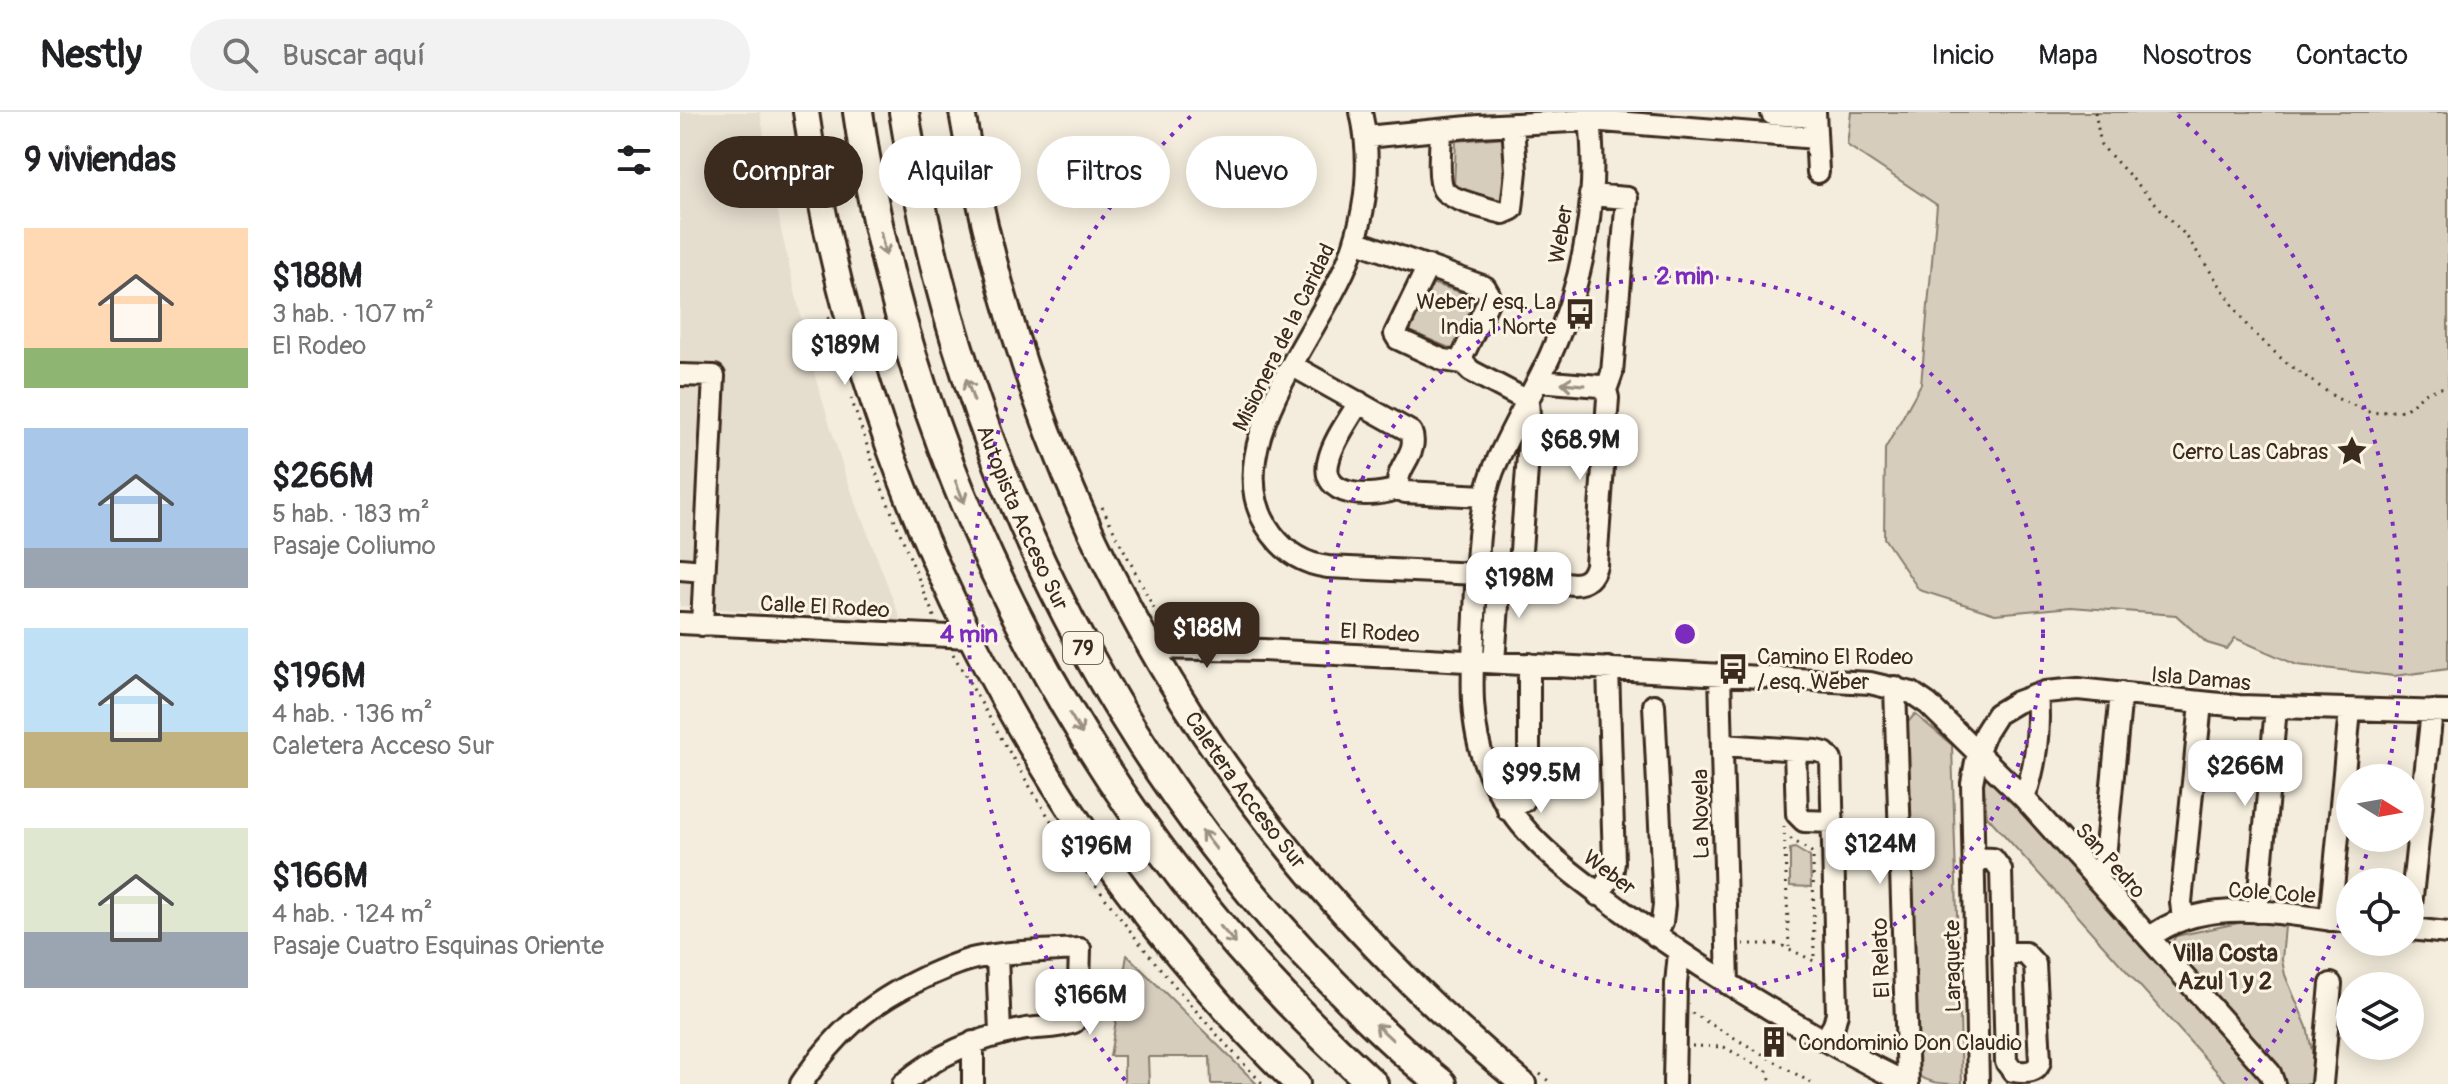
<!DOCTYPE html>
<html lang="es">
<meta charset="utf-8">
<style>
:root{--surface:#fff;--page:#f2f2f2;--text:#202124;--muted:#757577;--line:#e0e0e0;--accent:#3b2a1e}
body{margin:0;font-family:Pangolin,sans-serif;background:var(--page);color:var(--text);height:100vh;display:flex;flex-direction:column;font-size:30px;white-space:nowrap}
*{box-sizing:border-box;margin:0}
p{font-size:26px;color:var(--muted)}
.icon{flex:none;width:44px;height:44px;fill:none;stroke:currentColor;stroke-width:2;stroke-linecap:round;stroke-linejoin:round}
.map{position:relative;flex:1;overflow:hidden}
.panel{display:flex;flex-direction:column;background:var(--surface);width:680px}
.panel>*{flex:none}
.top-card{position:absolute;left:24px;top:24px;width:760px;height:72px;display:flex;gap:16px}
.needle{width:52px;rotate:101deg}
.tools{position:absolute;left:1656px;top:652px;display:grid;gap:16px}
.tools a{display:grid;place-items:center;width:88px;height:88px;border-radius:50%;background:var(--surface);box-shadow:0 4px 20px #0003;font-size:40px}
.price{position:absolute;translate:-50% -68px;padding:0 18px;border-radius:16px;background:#fff;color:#222;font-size:26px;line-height:52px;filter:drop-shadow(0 2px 4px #0008)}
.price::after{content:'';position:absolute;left:50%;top:48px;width:24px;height:18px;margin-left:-12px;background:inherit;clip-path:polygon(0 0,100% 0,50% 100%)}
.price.active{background:var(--accent);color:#fff}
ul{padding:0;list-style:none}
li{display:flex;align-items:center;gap:24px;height:200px;padding:0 24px}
li span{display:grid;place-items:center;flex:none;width:224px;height:160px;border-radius:0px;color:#555}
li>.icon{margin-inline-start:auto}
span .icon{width:96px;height:96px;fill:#fffc;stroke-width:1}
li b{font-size:34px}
h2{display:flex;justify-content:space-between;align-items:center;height:96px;padding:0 24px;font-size:34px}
.chip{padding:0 28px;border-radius:36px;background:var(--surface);box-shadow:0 4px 20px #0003;font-size:28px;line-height:72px}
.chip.active{background:var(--accent);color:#fff}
header{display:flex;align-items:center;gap:48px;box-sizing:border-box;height:112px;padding:0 40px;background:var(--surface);border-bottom:2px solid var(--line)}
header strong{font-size:38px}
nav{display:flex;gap:44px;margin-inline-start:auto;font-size:28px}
.search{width:560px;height:72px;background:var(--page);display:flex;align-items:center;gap:20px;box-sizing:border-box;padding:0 28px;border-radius:44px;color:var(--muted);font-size:30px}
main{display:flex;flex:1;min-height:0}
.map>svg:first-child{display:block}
</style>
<header>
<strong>Nestly</strong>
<div class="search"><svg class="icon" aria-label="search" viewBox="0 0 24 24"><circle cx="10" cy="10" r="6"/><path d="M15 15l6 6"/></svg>Buscar aquí</div>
<nav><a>Inicio</a><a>Mapa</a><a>Nosotros</a><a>Contacto</a></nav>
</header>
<main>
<section class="panel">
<h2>9 viviendas<svg class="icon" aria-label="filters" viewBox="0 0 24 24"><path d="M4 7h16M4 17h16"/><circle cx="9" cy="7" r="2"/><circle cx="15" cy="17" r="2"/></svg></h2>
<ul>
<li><span style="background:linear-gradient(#ffd9b3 75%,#8fb573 0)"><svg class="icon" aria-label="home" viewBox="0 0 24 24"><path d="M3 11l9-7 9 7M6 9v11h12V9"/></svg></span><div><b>$188M</b><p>3 hab. · 107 m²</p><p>El Rodeo</p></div></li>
<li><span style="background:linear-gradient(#a9c7e8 75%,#9aa5b1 0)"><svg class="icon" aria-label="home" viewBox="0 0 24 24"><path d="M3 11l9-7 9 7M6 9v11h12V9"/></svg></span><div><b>$266M</b><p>5 hab. · 183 m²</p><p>Pasaje Coliumo</p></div></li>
<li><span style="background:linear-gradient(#bfe0f5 65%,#c2b280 0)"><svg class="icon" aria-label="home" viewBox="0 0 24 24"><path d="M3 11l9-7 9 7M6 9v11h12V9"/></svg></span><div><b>$196M</b><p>4 hab. · 136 m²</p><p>Caletera Acceso Sur</p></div></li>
<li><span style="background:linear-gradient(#dfe7d0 65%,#9aa5b1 0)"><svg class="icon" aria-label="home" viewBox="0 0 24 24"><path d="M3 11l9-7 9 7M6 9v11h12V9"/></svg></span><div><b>$166M</b><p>4 hab. · 124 m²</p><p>Pasaje Cuatro Esquinas Oriente</p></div></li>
</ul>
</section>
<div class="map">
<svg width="1768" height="972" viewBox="0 0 1768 972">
<rect width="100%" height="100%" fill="#f4eddd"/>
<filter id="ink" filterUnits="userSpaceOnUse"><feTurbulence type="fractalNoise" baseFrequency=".0125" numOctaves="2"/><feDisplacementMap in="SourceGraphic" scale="16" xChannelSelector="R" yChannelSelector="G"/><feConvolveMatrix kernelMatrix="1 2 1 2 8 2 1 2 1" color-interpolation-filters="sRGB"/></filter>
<g filter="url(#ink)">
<path fill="#e5ddce" d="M0 0H80L102 123 134 261 165 362 222 511 0 494Z"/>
<path fill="#d6cdbd" stroke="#887c6e" stroke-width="2" d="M1171 0H1768V557L1714 564 1617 553 1555 526 1547 537 1527 531 1496 503 1391 495 1315 502 1239 478 1204 426 1205 337 1241 272 1257 93 1167 33Z
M827 25V52L820 92 774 75 776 29Z
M751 171 790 183 793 190 774 238 725 217Z
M1235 602 1272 633 1282 972C1263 972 1250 972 1234 961L1226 619 1228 610Z
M1308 663 1338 693 1583 965 1584 972H1548L1307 704 1303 668Z
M1115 736 1130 745 1131 775 1110 774V737Z
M1568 809 1605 814 1602 848 1605 863 1627 915 1632 939 1633 972H1604L1594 949 1490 833 1496 824Z
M447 843 577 972H531L530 945H468L469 972H444V944H430Z"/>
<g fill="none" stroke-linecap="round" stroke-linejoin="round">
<defs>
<path id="minor" d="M681 0C692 49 687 97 670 144 641 222 530 340 592 422 606 441 624 452 648 455L797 462 894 472C906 472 913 465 916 453L928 286 926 278 932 261 947 86 910 83
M909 0C920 81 904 170 870 244 852 283 829 319 813 359 796 404 797 456 795 503 793 552 787 608 806 654 834 722 885 756 941 798 1031 865 1127 922 1228 972
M1135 0 1138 60
M1092 2 1135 5
M761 18C761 32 757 65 763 77 769 88 810 97 823 101L832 97 836 59 833 12
M686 25 799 14 910 8 1136 26
M675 129 805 175 809 182 808 190 783 243V251
M748 154 715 222 718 227 763 248 783 251
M783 251 791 259 848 289 850 316 839 466
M613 254 731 320C740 342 713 356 719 376
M0 263 34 264 22 513
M858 269 920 274 926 278
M679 290C669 308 654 327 649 347 637 388 695 386 719 376
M719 376 725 380 805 384
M0 457 24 459
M0 511 289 525
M470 536 583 538 1190 571 1232 581 1248 592 1344 686 1590 961 1594 972
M814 550 820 464
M1040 562 1048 872
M1215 575 1228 972
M974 593 984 793 982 810 976 824
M1042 633 1137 639 1145 641 1151 648 1157 901 1154 913 1145 928
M1115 638 1117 702 1124 709 1153 710
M1344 686C1356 656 1360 616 1357 583
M828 698 844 689 849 679V552
M1294 746 1313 747 1321 758 1326 950 1333 959C1344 961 1357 962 1360 949L1355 852 1345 841H1323
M1416 767 1425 745 1441 581
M918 783 932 763 934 750 928 556
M1577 800 1596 596
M1730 803 1752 599
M1503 807 1501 790 1521 591
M1650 808 1670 598
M1730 817 1768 821
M1469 826C1525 782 1605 803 1670 810
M317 843 320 922
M121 972C156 920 188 892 245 865 261 858 278 850 296 846 330 839 366 839 400 837L398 904 394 910C380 916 361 915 346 917 300 925 258 941 223 972
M293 972V930
M994 972 996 872 999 841
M1298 972 1292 671 1298 639 1305 621 1317 602 1337 590 1365 580 1398 577 1559 594 1768 600
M1642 972 1651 872"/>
<g id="major">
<path d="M126 0C178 366 352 714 617 972"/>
<path id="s1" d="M282 0C349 393 535 718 843 972"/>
</g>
<g id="highway">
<path d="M178 0C231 373 414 719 693 972"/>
<path id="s2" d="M224 0C273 314 408 610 626 843 669 888 713 933 762 972"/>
</g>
</defs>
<use href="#minor" stroke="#3b2a1e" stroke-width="26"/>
<use href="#major" stroke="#3b2a1e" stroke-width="30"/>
<use href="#highway" stroke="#3b2a1e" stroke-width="34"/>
<path stroke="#3b2a1e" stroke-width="3" stroke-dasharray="2 6" stroke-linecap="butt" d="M1415 0 1421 33 1507 125 1568 215 1604 249 1656 286 1692 301 1725 298 1745 281 1761 276 1768 278
M148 205 166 271
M171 286 199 369 255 507
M422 395 486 520
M273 542C308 602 341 663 379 721 440 811 508 894 583 972
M1104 714 1109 835
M1063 832H1099L1134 849 1133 741 1105 723
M1012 901 1133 972
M1012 934 1044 935 1087 959 1092 972
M860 962 872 972"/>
<use href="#minor" stroke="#fcf5e5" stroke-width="20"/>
<use href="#major" stroke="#fcf5e5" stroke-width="24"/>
<use href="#highway" stroke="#fcf5e5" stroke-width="28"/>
</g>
<defs><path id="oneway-shaft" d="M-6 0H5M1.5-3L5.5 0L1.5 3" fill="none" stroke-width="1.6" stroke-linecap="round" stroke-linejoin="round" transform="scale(2)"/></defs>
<g stroke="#9c9082">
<use href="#oneway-shaft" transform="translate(203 132) rotate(78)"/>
<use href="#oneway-shaft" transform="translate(893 272) rotate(-175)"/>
<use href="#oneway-shaft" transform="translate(290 278) rotate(-109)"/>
<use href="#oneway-shaft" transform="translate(280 380) rotate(68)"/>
<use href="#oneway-shaft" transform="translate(396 612) rotate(59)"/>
<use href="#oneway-shaft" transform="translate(529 728) rotate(-128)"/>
<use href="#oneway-shaft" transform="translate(548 823) rotate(49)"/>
<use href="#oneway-shaft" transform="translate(704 920) rotate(-137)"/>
</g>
</g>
<g fill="none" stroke="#7b2cbf" stroke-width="4" stroke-dasharray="4 8">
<circle cx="1005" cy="522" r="358"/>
<path d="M1690 731A716 716 0 0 1 1678 767M1669 790A716 716 0 0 1 1565 968M445 968A716 716 0 0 1 512 3M1498 3A716 716 0 0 1 1707 665"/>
</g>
<defs>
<symbol id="bus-bare" viewBox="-9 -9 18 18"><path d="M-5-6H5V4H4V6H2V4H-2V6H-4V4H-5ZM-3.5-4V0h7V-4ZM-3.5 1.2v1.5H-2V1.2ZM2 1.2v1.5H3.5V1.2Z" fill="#3b2a1e" stroke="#fcf5e5" stroke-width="2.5" paint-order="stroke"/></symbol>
<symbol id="sight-bare" viewBox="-9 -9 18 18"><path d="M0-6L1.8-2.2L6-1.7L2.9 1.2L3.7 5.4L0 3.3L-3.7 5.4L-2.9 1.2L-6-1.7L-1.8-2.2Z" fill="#3b2a1e" stroke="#fcf5e5" stroke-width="2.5" paint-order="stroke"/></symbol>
<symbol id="building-bare" viewBox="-9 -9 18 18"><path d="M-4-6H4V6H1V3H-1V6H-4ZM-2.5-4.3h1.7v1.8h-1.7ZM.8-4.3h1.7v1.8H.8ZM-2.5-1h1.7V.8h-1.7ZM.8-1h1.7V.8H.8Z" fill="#3b2a1e" stroke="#fcf5e5" stroke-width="2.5" paint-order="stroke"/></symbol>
</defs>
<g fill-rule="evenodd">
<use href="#bus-bare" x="878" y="180" width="44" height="44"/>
<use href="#sight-bare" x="1650" y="317" width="44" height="44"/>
<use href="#bus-bare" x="1031" y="535" width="44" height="44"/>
<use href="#building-bare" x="1072" y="908" width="44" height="44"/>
</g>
<g text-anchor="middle" stroke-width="6" stroke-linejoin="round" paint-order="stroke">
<rect fill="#fcf5e5" stroke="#75675a" stroke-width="2" x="383" y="520" width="40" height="32" rx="6"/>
<g font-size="20" font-weight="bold" fill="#3b2a1e">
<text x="403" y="543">79</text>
</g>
<g font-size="22" fill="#3b2a1e" stroke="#fcf5e5">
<text transform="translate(880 122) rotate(-81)" y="8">Weber</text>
<text transform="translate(603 225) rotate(-64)" y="8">Misionera de la Caridad</text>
<text dy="8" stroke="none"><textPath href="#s2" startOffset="424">Autopista Acceso Sur</textPath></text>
<text transform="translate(145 494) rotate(3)" y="8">Calle El Rodeo</text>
<text transform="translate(700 520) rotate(3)" y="8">El Rodeo</text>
<text transform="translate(1521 566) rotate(5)" y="8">Isla Damas</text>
<text dy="8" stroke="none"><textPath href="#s1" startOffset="742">Caletera Acceso Sur</textPath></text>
<text transform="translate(1020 702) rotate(-91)" y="8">La Novela</text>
<text transform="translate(1431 748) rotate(48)" y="8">San Pedro</text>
<text transform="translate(930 760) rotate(37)" y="8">Weber</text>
<text transform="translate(1592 780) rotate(4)" y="8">Cole Cole</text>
<text transform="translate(1200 846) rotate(-92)" y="8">El Relato</text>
<text transform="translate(1272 854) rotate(-91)" y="8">Laraquete</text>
</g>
<g font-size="22" fill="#3b2a1e" stroke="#fcf5e5" text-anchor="end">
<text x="876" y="197">Weber / esq. La<tspan x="876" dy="25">India 1 Norte</tspan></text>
<text x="1648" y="347">Cerro Las Cabras</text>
<text x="1077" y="552" text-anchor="start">Camino El Rodeo<tspan x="1077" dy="25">/ esq. Weber</tspan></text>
<text x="1118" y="938" text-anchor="start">Condominio Don Claudio</text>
</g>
<g font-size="24" font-weight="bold" fill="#3b2a1e" stroke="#fcf5e5">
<text x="1545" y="849">Villa Costa<tspan x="1545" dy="28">Azul 1 y 2</tspan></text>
</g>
</g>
<circle cx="1005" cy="522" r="12" fill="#7b2cbf" stroke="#fcf5e5" stroke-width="4"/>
<g font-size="24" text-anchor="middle" font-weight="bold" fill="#7b2cbf" stroke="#fcf5e5" stroke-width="6" stroke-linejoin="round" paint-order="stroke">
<text x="1005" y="172">2 min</text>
<text x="289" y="530">4 min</text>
</g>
</svg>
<div class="tools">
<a><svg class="needle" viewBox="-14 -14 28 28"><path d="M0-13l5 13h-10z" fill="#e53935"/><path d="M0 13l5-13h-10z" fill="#757577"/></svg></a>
<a><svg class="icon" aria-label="locate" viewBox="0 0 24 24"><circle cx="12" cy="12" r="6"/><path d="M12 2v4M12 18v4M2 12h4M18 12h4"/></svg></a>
<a><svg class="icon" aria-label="layers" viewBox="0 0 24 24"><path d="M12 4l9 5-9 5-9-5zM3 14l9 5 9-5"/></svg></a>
</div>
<b class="price" style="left:165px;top:275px">$189M</b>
<b class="price" style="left:900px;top:370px">$68.9M</b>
<b class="price" style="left:839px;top:508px">$198M</b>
<b class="price active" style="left:527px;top:558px">$188M</b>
<b class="price" style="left:1565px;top:696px">$266M</b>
<b class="price" style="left:861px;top:703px">$99.5M</b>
<b class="price" style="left:1200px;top:774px">$124M</b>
<b class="price" style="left:416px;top:776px">$196M</b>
<b class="price" style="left:410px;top:925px">$166M</b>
<div class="top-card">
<a class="chip active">Comprar</a>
<a class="chip">Alquilar</a>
<a class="chip">Filtros</a>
<a class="chip">Nuevo</a>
</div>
</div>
</main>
